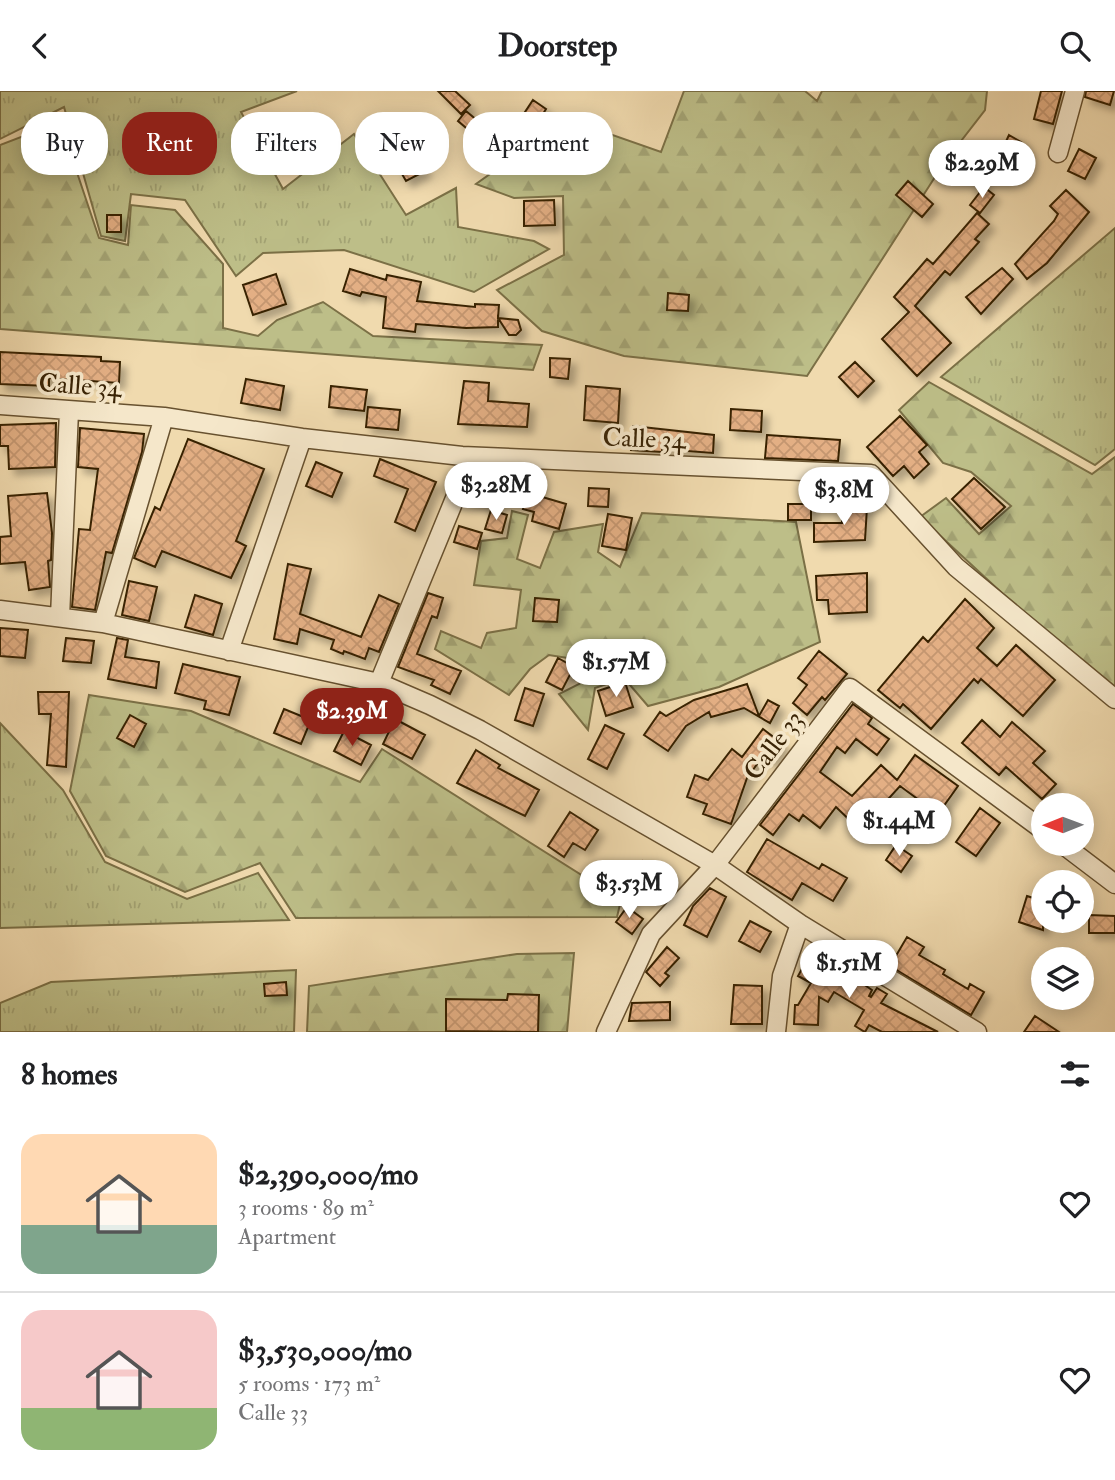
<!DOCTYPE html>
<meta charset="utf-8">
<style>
:root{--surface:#fff;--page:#f6f6f6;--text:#202124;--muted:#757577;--line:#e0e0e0;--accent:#8f2418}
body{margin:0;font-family:"IM FELL Double Pica",serif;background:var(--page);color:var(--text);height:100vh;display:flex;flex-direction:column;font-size:26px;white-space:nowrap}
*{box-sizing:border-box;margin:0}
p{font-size:23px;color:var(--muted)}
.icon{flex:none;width:38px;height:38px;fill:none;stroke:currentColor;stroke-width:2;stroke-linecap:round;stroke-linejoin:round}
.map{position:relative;height:941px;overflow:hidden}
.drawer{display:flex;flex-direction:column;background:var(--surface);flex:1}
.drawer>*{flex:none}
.hud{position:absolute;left:21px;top:21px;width:700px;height:63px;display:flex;gap:14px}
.needle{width:46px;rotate:269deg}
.controls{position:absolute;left:1031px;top:702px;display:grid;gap:14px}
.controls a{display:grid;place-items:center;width:63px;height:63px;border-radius:50%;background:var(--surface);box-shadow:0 4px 18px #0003;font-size:35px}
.price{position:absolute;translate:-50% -60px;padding:0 16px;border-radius:24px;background:#fff;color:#222;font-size:23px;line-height:46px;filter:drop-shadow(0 2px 4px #0008)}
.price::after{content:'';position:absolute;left:50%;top:42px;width:21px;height:16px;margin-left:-10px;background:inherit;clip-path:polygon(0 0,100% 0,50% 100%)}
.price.on{background:var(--accent);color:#fff}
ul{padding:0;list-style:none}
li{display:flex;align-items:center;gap:21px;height:175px;padding:0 21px}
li+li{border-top:2px solid var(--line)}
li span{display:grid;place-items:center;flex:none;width:196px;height:140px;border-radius:21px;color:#555}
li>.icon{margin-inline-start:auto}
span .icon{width:84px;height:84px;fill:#fffc;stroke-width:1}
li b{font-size:30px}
h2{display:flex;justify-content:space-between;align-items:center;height:84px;padding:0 21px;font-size:30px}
.chip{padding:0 24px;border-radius:28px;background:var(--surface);box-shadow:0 4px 18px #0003;font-size:24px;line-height:63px}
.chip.on{background:var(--accent);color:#fff}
header{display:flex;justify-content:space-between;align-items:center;height:91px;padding:0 21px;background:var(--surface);font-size:32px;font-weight:800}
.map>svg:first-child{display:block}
</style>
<header><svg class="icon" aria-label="back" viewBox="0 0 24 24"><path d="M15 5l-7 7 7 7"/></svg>Doorstep<svg class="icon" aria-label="search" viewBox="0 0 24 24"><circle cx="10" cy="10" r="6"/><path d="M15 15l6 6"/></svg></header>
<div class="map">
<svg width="1115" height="941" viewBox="0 0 1115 941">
<defs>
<pattern id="grass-tufts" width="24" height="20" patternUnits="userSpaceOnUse" patternTransform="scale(1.75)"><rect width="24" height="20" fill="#bdbe88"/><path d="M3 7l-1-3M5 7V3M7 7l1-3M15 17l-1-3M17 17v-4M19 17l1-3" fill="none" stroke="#a3a374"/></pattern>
<pattern id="forest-firs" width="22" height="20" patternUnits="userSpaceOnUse" patternTransform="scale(1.75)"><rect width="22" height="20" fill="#bdbe88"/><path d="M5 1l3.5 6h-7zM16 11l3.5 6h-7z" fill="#a3a374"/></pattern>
<pattern id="building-cross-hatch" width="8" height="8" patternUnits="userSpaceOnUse" patternTransform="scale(1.75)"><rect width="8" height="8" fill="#e3af84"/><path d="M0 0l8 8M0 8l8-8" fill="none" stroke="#c49670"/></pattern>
<filter id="shadow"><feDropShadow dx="6" dy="6" stdDeviation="3.5" flood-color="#0004"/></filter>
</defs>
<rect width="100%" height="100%" fill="#f0daae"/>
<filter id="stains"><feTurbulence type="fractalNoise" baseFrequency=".00286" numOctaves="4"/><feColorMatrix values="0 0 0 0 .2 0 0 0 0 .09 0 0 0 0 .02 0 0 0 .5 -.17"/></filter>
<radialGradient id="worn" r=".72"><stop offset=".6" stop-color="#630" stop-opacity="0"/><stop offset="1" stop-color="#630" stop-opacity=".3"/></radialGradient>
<path fill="url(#grass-tufts)" stroke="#7b7046" stroke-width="2" d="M0 0H297L241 21 283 98 354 43 406 124 456 97 458 136 534 150 549 158 474 201 344 159 263 162 236 185 185 109 131 103 125 150 101 145 64 16 0 48Z
M1115 137V358L1095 374 941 286Z
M0 632 63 699 105 771 187 808 258 782 289 829 0 837Z
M296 879 294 941H0V912L51 891Z"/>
<path fill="url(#forest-firs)" stroke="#7b7046" stroke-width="2" d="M684 0H805L817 10 822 0H987L985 19 944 72 807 285 624 265 542 240 497 199 564 164 563 105 514 107 476 93 567 28 661 61Z
M60 31 99 147 128 154 131 114 175 119 223 173V237L258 245 277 229 323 211 373 245 542 254 533 279 0 238V54Z
M929 291 1092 383 1115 366V598L1042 539 920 426 946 407 979 443 1011 415 971 381 943 372 899 319Z
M512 420 528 424 517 468 540 477 554 441 603 433 598 461 620 476 642 422 796 431 820 551 719 596 648 615 624 587 595 597 588 639 559 603 593 586 580 569 549 564 530 578 509 604 435 558 441 540 481 557 487 542 516 537 521 499 474 494 481 450 507 447Z
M89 604 191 620 360 691 382 658 621 809 617 826 296 827 260 772 185 801 106 765 70 700Z
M574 862 567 941H307L309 895 517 863Z"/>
<path fill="url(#building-cross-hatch)" stroke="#392305" stroke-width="2" filter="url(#shadow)" d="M438 0H455L470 14 461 23Z
M1041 0H1062L1053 33 1034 28Z
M1086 0H1114L1110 14 1085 6Z
M533 9 546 18 543 23 554 30 546 42 533 33 510 59 503 54Z
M466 20 479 31 471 41 458 30Z
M310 26 325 44 296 67 283 52Z
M91 27 101 57 85 62 75 33Z
M397 34 425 80 406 90 398 76 404 73 385 41Z
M1009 44 1021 51 1018 55 1025 61 1013 82 996 72Z
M1079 58 1096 67 1085 88 1068 80Z
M957 61 971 69 962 86 948 78Z
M908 90 933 113 922 126 896 104Z
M984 96 994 104 980 122 970 114Z
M1066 99 1089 121 1047 172 1027 188 1015 173 1054 130 1058 123 1050 115Z
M554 109 555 134 524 135V110Z
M977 122 989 133 975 148 979 151 950 184 945 180 915 215 951 252 917 285 882 248 909 221 894 206 927 168 933 173Z
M107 124H121V141H107Z
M1002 177 1013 188 981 223 966 206Z
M350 178 386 189 387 184 421 191 417 210 475 216V213L499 214 498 227 518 229 521 239 516 244H509L498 227V236L466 237 416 233 415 241 383 237 386 206 362 201 360 205 343 200Z
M276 183 286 213 253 224 243 194Z
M668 202 689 204 688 220 667 219Z
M0 261 101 266V270L120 271 119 292 49 287V295L0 293Z
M550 267 570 268 568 288 550 286Z
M855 271 874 290 858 306 839 286Z
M246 288 284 295 280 319 241 312Z
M464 290 489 292 488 310 529 313 527 336 458 333Z
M331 295 367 299 364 320 329 316Z
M586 295 620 298 618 332 584 329Z
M368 316 400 319 398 339 366 336Z
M731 318 762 320 761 341 730 339Z
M900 325 927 354 919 361 929 373 914 387 904 375 893 385 867 356Z
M56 332 55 376 9 378 8 355H0V334Z
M633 335 714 344 713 362 662 358V361L631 359Z
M80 337 144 343 142 361 112 462 106 461 95 519 72 516 79 438 90 439 98 378 78 376Z
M767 344 840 349 838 370 765 367Z
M188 348 264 378 236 450 246 455 231 487 162 460 155 476 134 467 155 416 160 419Z
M380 368 436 391 415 440 395 431 408 398 374 385Z
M316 371 342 382 332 406 306 395Z
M478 382 490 384 485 412 467 409Z
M974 387 1005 416 981 438 952 408Z
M589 397 609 398 608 416 588 415Z
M47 402 52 442 51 469 48 470 50 496 29 499 25 471 0 473V446L11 445 8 405Z
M539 405 566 413 559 438 532 430 534 421 523 418 527 406 538 409Z
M788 413H811V429H788Z
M842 416H867L865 449 814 451V432H842Z
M491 419 507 424 502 442 485 438Z
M608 423 632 427 626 459 602 455Z
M459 435 482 442 477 458 454 451Z
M288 473 311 478 300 523 361 546 379 504 399 513 379 561 369 557 365 568 344 560 343 563 331 558 334 549 300 538 297 553 274 548Z
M867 482V521L829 523 828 509H817L816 485Z
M129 490 157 496 149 530 122 524Z
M428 502 443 507 437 527 432 525 417 563 461 580 450 603 431 594 434 589 398 576Z
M195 504 222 513 213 544 185 536Z
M535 507 559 509 557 531 533 530Z
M965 508 994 537 977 557 997 575 1016 554 1055 589 1023 625 981 588 978 592 974 588 931 638 903 613 900 617 878 599 923 546 928 551Z
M0 537 28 539 25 567 0 565Z
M66 547 94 550 91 572 63 570Z
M117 547 128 549 125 566 159 571 156 597 108 588Z
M819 560 847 583 825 609 822 606 807 624 793 612 807 594 798 587Z
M558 567 574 576 562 599 546 591Z
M183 573 240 586 229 624 204 618 206 610 175 602Z
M625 591 633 616 606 625 598 600Z
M747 593 759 625 768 609 779 615 770 632 744 617 711 626 709 621 686 635 668 660 644 644 660 621 666 625 694 609Z
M525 597 544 603 533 635 515 629Z
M38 601H69L66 676 47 674 51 623H39Z
M853 613 872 627 868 633 889 648 877 664 856 648 845 662 837 656 820 681 852 705 881 674 897 689 915 664 958 695 938 723 900 695 860 739 836 716 820 737 803 724 799 730 789 723 773 744 760 734Z
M284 618 311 629 301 653 274 642Z
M130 624 146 633 134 656 117 647Z
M395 628 425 644 412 668 383 653Z
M982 629 1000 646 1012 631 1045 660 1033 672 1056 693 1042 708 1006 676 999 684 962 652Z
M605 634 624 643 607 678 588 668Z
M763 638 784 654 772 671 763 665 747 687 731 733 703 723 707 713 687 706 695 684 708 689 732 658 742 666Z
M344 640 371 654 361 674 334 660Z
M476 659 500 674 498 677 539 699 525 725 457 692Z
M980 717 1000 732 976 765 956 751Z
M570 721 598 739 585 759 573 752 564 766 548 755Z
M767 748 819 778 822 773 847 787 833 810 802 792 792 809 747 781Z
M896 754 912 765 901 781 886 769Z
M643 770 675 785 663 810 632 795Z
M710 797 726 806 707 846 684 834 693 815Z
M1027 805 1043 810V839L1019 831Z
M627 816 643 828 632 843 616 831Z
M1089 824 1115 825V842H1089Z
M750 830 771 841 760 861 739 850Z
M907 846 924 856 919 864 945 879 943 883 968 898 970 893 984 901 971 924 890 875Z
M667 856 679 867 665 882 669 885 660 895 646 881Z
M808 867 821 874 825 867 872 899 869 905 871 906 877 897 887 903 881 912 938 941H882L869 934 865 941 855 935 864 919 834 901 828 911 819 906 818 934 794 933 795 914H798L811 892 798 885Z
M286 891 287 904 265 905 264 893Z
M734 894 762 895V933H731Z
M508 903 539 904 538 941 446 940V908L507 909Z
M670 911V929L629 930 632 912Z
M1035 925 1059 941H1024Z"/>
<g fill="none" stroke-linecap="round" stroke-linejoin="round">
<defs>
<path id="minor" d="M1058 62 1075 0
M0 314 164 326 302 347 462 365 871 383 956 476 1115 608
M0 519 103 532 379 592 430 614 480 639 715 774 800 833 977 941
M60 526 69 320
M103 532 164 326
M229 560 302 347
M379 592 472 366
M1061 752 1115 793
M606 941 651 843 715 774 850 597 1043 739
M776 941 782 885 800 833"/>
</defs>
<use href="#minor" stroke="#67512f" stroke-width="21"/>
<use href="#minor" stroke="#f5e7ca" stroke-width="18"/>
</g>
<g text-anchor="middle" stroke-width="7" stroke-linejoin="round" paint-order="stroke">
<g font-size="26" fill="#392305" stroke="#f5e7ca">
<text transform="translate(80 294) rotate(4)" y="9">Calle 34</text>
<text transform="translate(644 347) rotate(2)" y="9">Calle 34</text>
<text transform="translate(773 654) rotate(-53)" y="9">Calle 33</text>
</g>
</g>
<rect width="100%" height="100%" filter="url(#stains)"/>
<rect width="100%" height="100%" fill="url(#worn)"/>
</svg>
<div class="controls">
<a><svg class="needle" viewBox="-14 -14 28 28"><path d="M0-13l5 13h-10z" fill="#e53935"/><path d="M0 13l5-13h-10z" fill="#757577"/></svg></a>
<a><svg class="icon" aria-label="locate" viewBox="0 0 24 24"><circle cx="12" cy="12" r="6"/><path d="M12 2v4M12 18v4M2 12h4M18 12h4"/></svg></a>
<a><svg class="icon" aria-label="layers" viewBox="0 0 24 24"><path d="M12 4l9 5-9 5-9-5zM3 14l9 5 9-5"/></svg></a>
</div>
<b class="price" style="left:982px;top:109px">$2.29M</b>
<b class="price" style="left:496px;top:431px">$3.28M</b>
<b class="price" style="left:844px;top:436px">$3.8M</b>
<b class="price" style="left:616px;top:608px">$1.57M</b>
<b class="price on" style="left:352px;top:657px">$2.39M</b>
<b class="price" style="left:899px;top:767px">$1.44M</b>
<b class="price" style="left:629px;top:829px">$3.53M</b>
<b class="price" style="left:849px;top:909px">$1.51M</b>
<div class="hud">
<a class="chip">Buy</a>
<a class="chip on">Rent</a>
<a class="chip">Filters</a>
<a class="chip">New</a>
<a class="chip">Apartment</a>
</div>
</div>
<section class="drawer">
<h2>8 homes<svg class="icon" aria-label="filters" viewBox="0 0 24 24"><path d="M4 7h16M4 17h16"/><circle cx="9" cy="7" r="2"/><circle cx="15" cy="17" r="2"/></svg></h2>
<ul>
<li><span style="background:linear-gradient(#ffd9b3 65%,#7fa58c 0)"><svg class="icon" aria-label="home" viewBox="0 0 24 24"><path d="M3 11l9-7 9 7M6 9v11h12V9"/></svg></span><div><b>$2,390,000/mo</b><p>3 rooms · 89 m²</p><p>Apartment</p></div><svg class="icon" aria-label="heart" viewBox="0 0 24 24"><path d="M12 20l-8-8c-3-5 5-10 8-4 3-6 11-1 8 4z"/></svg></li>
<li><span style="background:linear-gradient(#f6c9c9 70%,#8fb573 0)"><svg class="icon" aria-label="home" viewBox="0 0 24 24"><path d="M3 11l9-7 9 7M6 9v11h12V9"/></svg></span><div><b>$3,530,000/mo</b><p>5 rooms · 173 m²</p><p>Calle 33</p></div><svg class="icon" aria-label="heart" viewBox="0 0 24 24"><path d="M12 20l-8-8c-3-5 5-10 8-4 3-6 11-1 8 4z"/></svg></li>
</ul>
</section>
